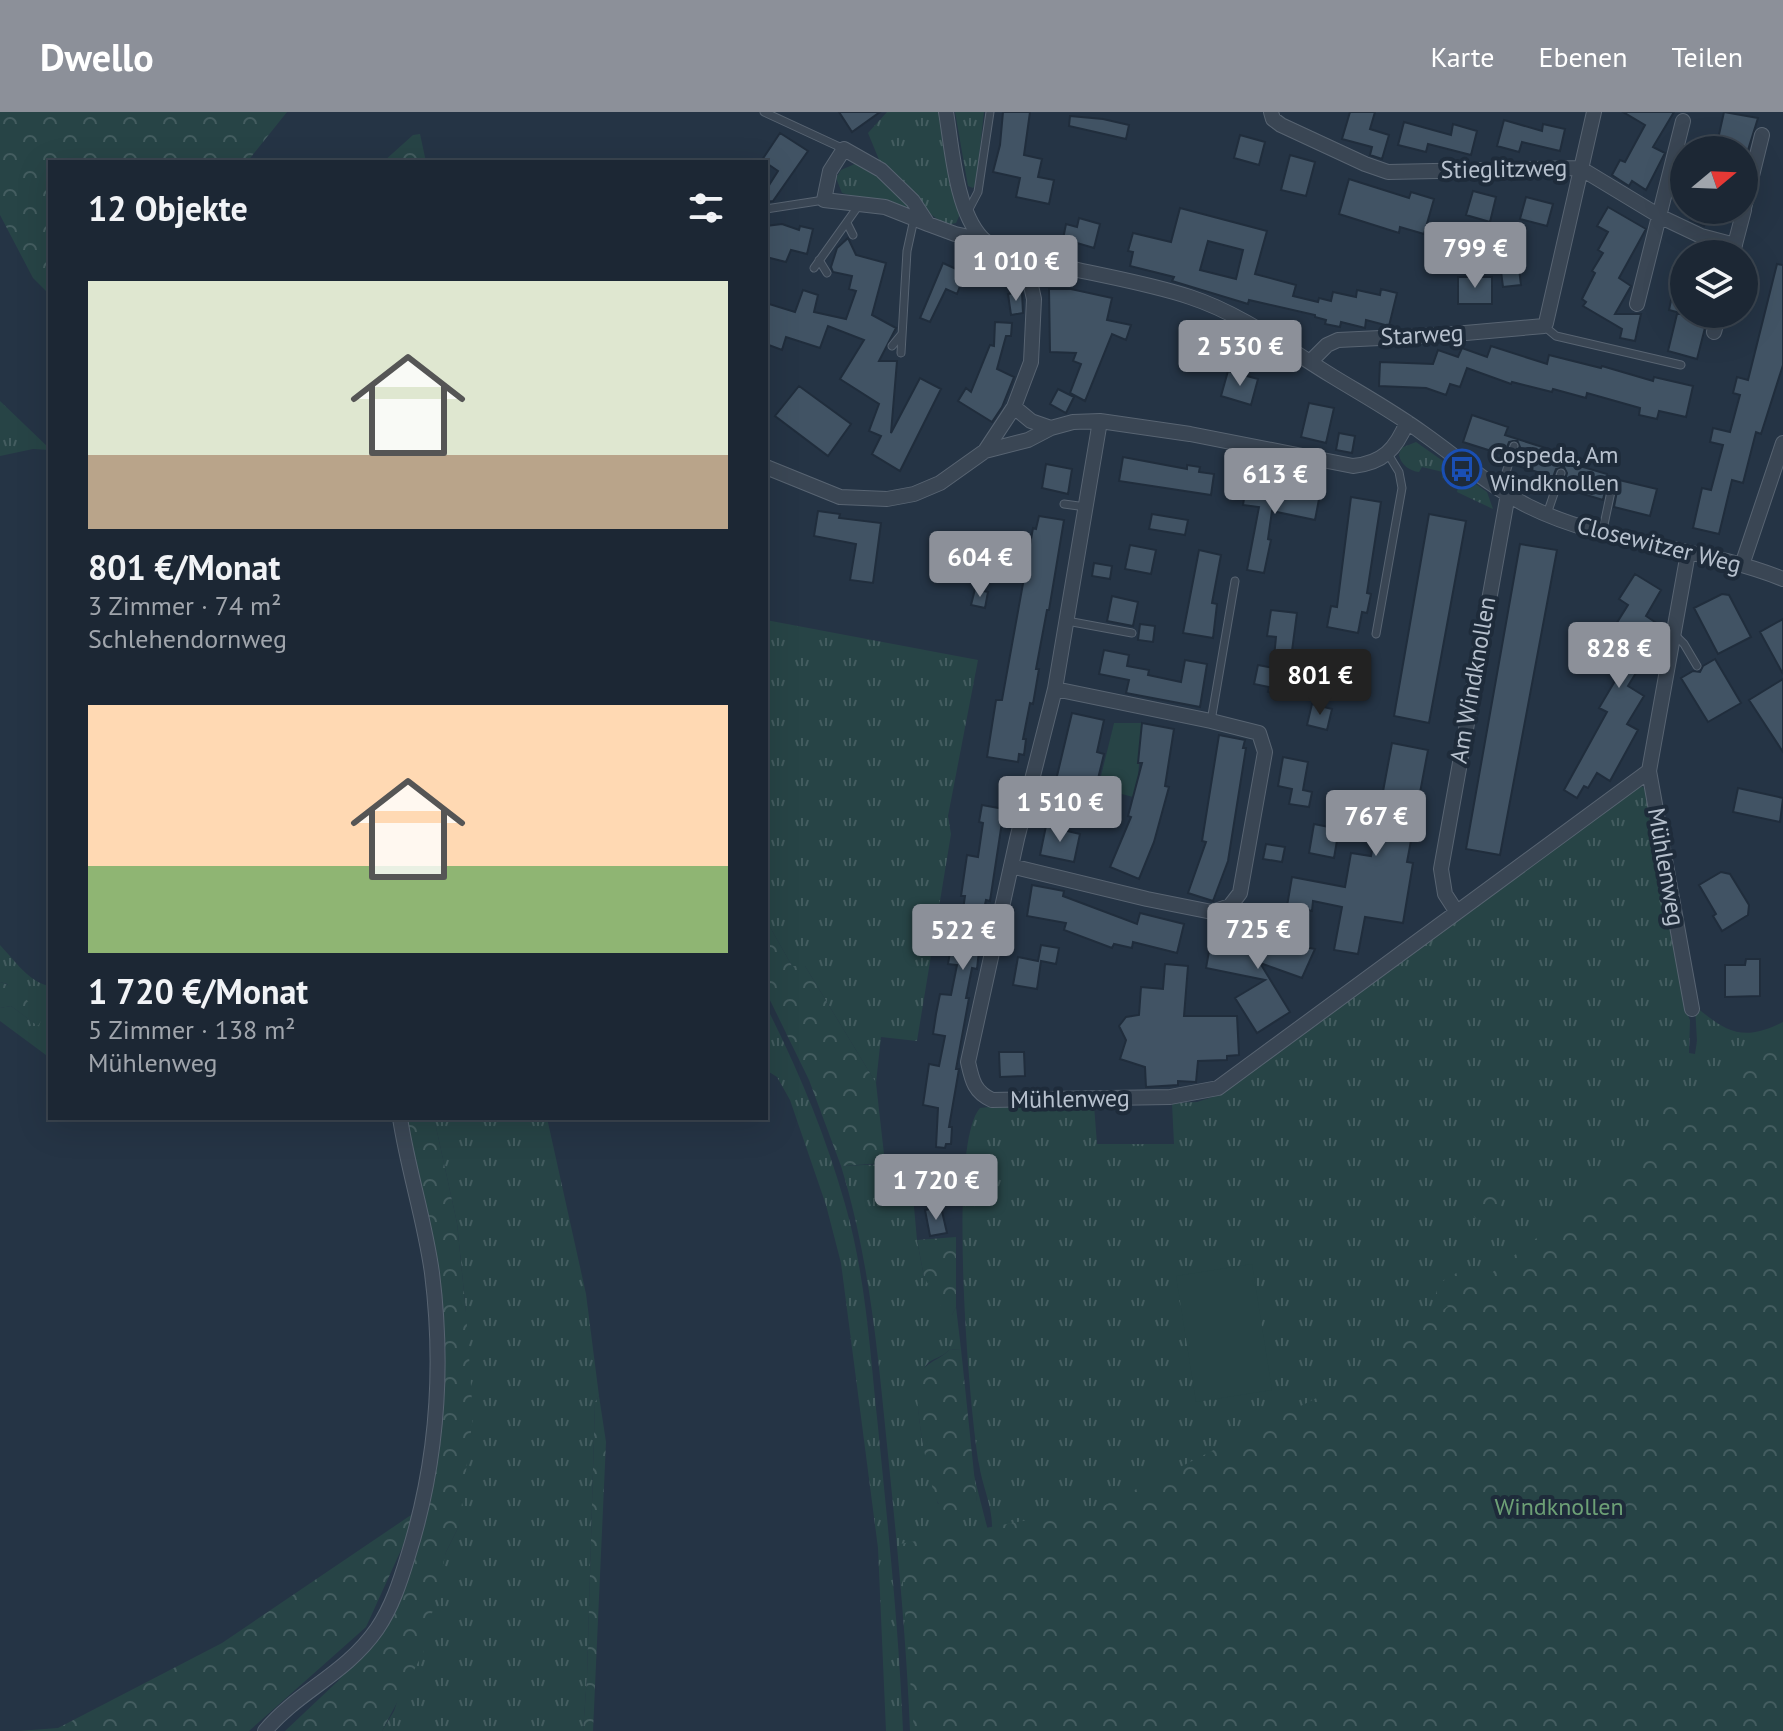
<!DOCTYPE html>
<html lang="de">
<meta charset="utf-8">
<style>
:root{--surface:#1c2734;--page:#252f3c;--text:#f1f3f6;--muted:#a0a5ac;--line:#3a444f;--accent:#8c9099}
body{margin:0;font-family:"PT Sans",sans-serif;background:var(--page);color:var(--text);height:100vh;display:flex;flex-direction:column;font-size:30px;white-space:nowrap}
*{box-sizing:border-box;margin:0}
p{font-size:26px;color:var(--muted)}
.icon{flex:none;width:44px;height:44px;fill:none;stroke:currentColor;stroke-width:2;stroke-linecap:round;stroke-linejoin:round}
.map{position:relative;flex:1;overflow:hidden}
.panel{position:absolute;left:48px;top:48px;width:720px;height:960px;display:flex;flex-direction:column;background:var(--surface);border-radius:0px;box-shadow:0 8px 32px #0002,0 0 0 2px var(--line)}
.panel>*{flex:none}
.needle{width:52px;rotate:71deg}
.controls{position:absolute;left:1670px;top:24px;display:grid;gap:16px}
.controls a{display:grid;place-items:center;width:88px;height:88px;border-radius:50%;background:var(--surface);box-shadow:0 8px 32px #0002,0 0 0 2px var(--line);font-size:40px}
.price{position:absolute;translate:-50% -68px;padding:0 18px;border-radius:8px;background:var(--accent);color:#fff;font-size:26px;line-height:52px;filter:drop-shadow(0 2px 4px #0008)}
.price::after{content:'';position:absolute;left:50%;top:48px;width:24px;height:18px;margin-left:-12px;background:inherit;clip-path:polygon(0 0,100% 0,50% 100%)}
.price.selected{background:#222;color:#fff}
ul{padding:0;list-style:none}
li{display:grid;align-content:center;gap:16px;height:424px;padding:0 40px}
li span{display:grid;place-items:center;height:248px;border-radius:0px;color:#555}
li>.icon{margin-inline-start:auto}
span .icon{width:144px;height:144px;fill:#fffc;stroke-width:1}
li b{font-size:34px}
h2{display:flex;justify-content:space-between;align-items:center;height:96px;padding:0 40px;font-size:34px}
header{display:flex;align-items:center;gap:48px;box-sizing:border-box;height:112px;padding:0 40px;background:var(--accent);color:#fff}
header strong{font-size:38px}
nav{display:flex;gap:44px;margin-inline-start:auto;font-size:28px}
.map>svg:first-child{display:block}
</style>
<header>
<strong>Dwello</strong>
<nav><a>Karte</a><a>Ebenen</a><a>Teilen</a></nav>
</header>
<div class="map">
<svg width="1783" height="1619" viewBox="0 0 1783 1619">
<defs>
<pattern id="grass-tufts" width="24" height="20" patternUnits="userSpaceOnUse" patternTransform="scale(2)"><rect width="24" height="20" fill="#274446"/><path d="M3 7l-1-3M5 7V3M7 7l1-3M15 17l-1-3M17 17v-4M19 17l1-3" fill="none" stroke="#445d60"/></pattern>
<pattern id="forest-crowns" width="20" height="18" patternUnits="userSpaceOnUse" patternTransform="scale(2)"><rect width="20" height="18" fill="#274446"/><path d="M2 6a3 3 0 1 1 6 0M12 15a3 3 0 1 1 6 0" fill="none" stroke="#445d60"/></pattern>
</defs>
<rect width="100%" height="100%" fill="#253445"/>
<path fill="url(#grass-tufts)" d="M887 0H940L960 102 956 111 946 113 926 99 880 50 868 21Z
M955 0H984L976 72 973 76 968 74Z
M857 51C879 62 900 76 911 99L842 81 836 66 841 58Z
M0 289 50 337V338L33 337 0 344Z
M1416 330 1487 380 1493 397 1457 380 1459 371 1442 366 1443 360 1422 355 1419 360C1410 359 1401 353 1399 343L1401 336Z
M766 508 978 548 948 704 951 722 917 929 881 925 876 971 805 854H792L766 808Z
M1641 673 1648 681 1685 896 1690 908 1689 941 1695 942 1697 929 1695 894C1727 921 1743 930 1783 910L1768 1619H910C906 1520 896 1421 886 1323 877 1232 868 1142 841 1054L910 1051 917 1128 924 1165 952 1203 956 1195 961 1237 949 1238C943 1245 934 1246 928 1251 904 1275 930 1362 938 1392L977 1390 972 1356 986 1411 988 1418 992 1417C993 1395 982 1374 979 1352 969 1295 947 1033 980 996L989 995 1094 993 1097 1032H1174L1172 991 1197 990 1219 983Z
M0 833C14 848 30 871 50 874V946L0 909V896L11 894 37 913 7 872 0 870Z
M766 894C798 957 826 1024 845 1092 866 1165 870 1241 878 1315 888 1416 899 1518 903 1619H886L878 1436 841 1151 826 1093 790 988 777 965 766 958Z
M434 1006H547L586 1182 599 1284 595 1290 587 1565 583 1619H382L394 1599 446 1440 459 1414 466 1200 457 1111Z"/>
<path fill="url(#forest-crowns)" d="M0 0H287L247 50H50V183L33 166 0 103Z
M420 22 426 50H383L413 23Z
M766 808 792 854H805L876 971 885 1051 841 1054 809 968 766 880Z
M0 870C18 875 31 893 43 906L38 914 11 894 0 896Z
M1783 915V1619H914L900 1432 1103 1394 1354 1267 1448 1194 1435 1186 1438 1172 1458 1160 1466 1162 1473 1175C1543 1122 1612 1067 1678 1008 1712 978 1742 936 1783 915Z
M1668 981 1678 984 1679 1001 1656 1014 1649 1000 1658 986Z
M405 1006H434L457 1111 466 1200 473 1304 459 1414 446 1440 423 1541 382 1619H285L338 1569 382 1517 413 1439 441 1248Z
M1495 1074H1501L1505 1082 1498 1099 1476 1107 1468 1096 1482 1081Z
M956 1125V1195L952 1203 944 1200 924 1165 917 1128Z
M961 1237 977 1390 972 1401 959 1410C952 1404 940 1397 937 1389 928 1368 913 1287 918 1267 923 1250 939 1249 949 1238Z
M599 1284 606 1330 593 1619H583L587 1565 595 1290Z
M414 1401 406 1427 366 1515 249 1619H18L58 1616 222 1531Z"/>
<path fill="#274446" d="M1114 611H1142L1138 666 1133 685 1098 676Z
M1252 1152 1272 1278 1196 1290 1176 1164Z"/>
<path fill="#415364" stroke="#202d3c" stroke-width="2" fill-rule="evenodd" d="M839 0H880L852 20Z
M1003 0H1030L1024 43 1042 47 1038 65 1054 68 1049 92 1016 85 1020 66 993 60 1000 33Z
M1350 0H1375L1370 17 1389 23 1382 47 1370 43 1372 35 1342 27Z
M1623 0H1674L1653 35 1665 41 1646 78 1632 69 1629 74 1612 63 1620 48 1625 50 1645 13Z
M1724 0 1758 6 1748 38 1716 36Z
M1070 4 1103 7 1129 13 1126 27 1069 14Z
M1504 8 1542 19 1543 12 1565 17 1560 39 1522 30 1519 40 1497 34Z
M1404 10 1451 23 1453 12 1477 19 1471 43 1428 32 1426 40 1398 33Z
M780 21 808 39 773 89 766 90V78L778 59 762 48Z
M1240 23 1265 30 1259 53 1234 46Z
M1290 43 1315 50 1306 84 1281 78Z
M1349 67 1409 86 1411 80 1434 87 1424 122 1400 115 1399 121 1339 102Z
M1473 79 1496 85 1490 110 1466 103Z
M1526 85 1553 92 1547 114 1520 107Z
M1608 95 1646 117 1619 166 1631 174 1615 202H1641L1635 229 1620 226 1622 217 1583 194 1586 190 1582 187 1595 161 1592 159 1603 141 1598 138 1608 120 1597 114Z
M1180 96 1267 119 1255 162 1296 173 1293 184 1318 190 1319 186 1331 189 1333 180 1356 185 1357 178 1380 183 1381 177 1397 181 1389 214 1366 208 1365 216 1341 210 1340 215 1325 212 1326 208 1315 205V203L1249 188 1248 192 1172 169 1174 165 1130 154 1133 140 1128 139 1133 121 1171 130ZM1208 129 1243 138 1236 167 1200 158Z
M1695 98H1712L1704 114 1690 108Z
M1079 106 1100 112 1094 136 1063 127 1066 112 1077 115Z
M782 112 799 118 800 114 813 117 807 142 791 138 786 150 766 145V114Z
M848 126 856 143 886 151 872 203 896 216 879 249H897L891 321 920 266 941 277 900 359 872 342 881 324 869 319 879 292 840 267 864 228 828 214 820 236 786 225 782 238 766 232V191L795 200 803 178 818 183 814 200 846 207 856 179 849 177 852 164 833 160 831 155 837 136Z
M943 151 965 161 957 182 946 177 930 210 920 206Z
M1777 152 1783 153V253L1761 322 1756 320 1743 371 1732 368 1719 422 1693 416 1702 376 1711 378 1723 333 1710 330 1713 316 1730 320 1740 283 1733 281 1737 265 1748 268Z
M1678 155 1684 156V202L1669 198Z
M1519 157 1521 173 1503 175 1501 159Z
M1458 165H1492V192H1458Z
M1049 177H1071L1112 186 1107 208 1131 213 1126 228 1112 222 1085 289 1070 281 1081 252 1073 249 1076 241 1050 240Z
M1022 180 1023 201 1011 203 1008 182Z
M1677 202H1693V204L1707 208 1697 247 1668 239Z
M995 210 1012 211 1011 224H1006L997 257 1014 265 1002 295 992 310 958 289 966 276 971 280 990 233 994 234Z
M1491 234 1547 252 1549 243 1601 256 1602 254 1653 269 1654 265 1693 274 1686 305 1659 299 1657 307 1639 303 1640 296 1587 281 1586 286 1553 277 1552 280 1512 270 1511 272 1467 256 1460 275 1450 272 1446 283 1426 276 1379 274 1380 250 1433 252 1438 238 1458 245 1462 236 1487 245Z
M1228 259 1258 267 1251 293 1221 284Z
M799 274 851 312 828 344 775 304Z
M1058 277 1074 285 1066 301 1050 292Z
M1309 291 1334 296 1326 331 1301 325Z
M1472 303 1508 315 1505 323 1558 340 1556 347 1607 362 1608 366 1603 388 1563 376 1567 361 1564 355 1556 357 1553 365 1515 353 1520 335 1517 328 1509 330 1504 343 1463 330Z
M1339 321 1355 324 1352 341 1336 338Z
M1123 345 1187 357V353L1200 355 1199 360 1214 362 1211 383 1119 369Z
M1046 352 1072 357 1068 382 1042 376Z
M1619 368 1657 377 1650 404 1614 395Z
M1246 373 1320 382 1315 408 1272 399 1268 427 1271 428 1264 461 1247 458 1259 395 1243 393Z
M1351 385 1381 390 1367 481 1371 482 1367 501 1362 500 1358 521 1327 515 1331 494 1337 495Z
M818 399 840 402 839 406 881 411 873 471 850 468 856 432 814 424Z
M1152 402 1188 408 1185 423 1149 417Z
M1429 402 1466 409 1429 611 1394 604Z
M1039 404 1064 408 1049 498H1047L1036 557H1039L1033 592 1030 591 1023 627H1026L1024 643 1019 642 1018 650 987 645 996 588H1002L1033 416 1036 417Z
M951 423 969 426 967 440 972 441 971 453H975L973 468 958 466V462L943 459 946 437H949Z
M1520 432 1557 438 1500 743 1466 737Z
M1130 433 1156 438 1151 462 1125 457Z
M1199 438 1221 443 1212 491 1217 492 1213 526 1183 521Z
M1094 451 1112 454 1110 467 1092 464Z
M1635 462 1661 478 1646 504 1655 510 1640 534 1649 540 1628 574 1644 584 1627 612 1638 618 1610 669 1597 661 1588 676 1584 674 1577 686 1564 678 1607 600 1599 596 1622 557 1607 548 1623 523 1613 517 1628 493 1619 487Z
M975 477 988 480 985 496 971 493Z
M1722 482 1729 483 1751 525 1718 542 1694 496Z
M1112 484 1138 490 1133 514 1107 509Z
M1271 498 1297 501 1290 554H1294L1289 584 1268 580 1269 575 1254 572 1258 553 1273 556 1276 525 1267 524Z
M1783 507V562L1760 520Z
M1140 512 1155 514 1153 530 1138 528Z
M1104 538 1129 543 1127 554 1149 558 1148 563 1181 570 1185 548 1207 552 1200 595 1126 581 1129 568 1099 562Z
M1715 547 1741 591 1708 610 1681 566 1693 559 1700 560 1703 554Z
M1783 567V640L1749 588Z
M1312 592 1332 597 1327 618 1307 613Z
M1072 601 1104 608 1097 640 1104 642 1096 675 1088 674 1083 693 1052 685Z
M1142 611 1174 617 1165 674 1169 675 1154 730 1139 767 1110 755 1131 705 1128 704 1142 651H1138Z
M1219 623 1245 628 1243 636H1246L1228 749 1213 789 1188 781 1206 730 1202 729Z
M1392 631 1428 638 1407 750 1413 751 1403 811 1365 805 1358 842 1334 838 1342 795 1313 789 1312 799 1287 794 1292 765 1345 775 1351 741 1371 744Z
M1283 645 1308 650 1303 678 1312 680 1309 695 1289 692 1292 677 1278 674Z
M1738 676 1783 686 1780 710 1733 700Z
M982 693 1004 697 990 789 986 788 983 802 977 857 972 856 966 886H969L956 957H959L949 1015H952L951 1032H946L945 1036 936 1035 938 996 923 993 929 952 939 954 945 924 933 922 936 902 940 882 951 883 957 853 948 852 955 811 961 812 965 784H961L967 743 978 745 983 711 979 710Z
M1314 712 1339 717 1334 746 1309 741Z
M1046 714 1080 722 1074 750 1040 743Z
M1266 732 1285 735 1282 750 1263 747Z
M1721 760 1730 762 1749 793 1748 803 1722 819 1713 804 1716 802 1699 773Z
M1032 773 1064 779 1063 784 1137 812 1140 801 1184 812 1177 841 1133 830 1132 836 1114 832 1112 836 1064 818 1066 811 1027 804Z
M1213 817 1315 837 1302 866 1260 851 1290 900 1257 921 1235 886 1265 868 1206 856Z
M1041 833 1059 836 1056 852 1041 849 1037 877 1013 873 1018 845 1038 849Z
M1746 847H1760V884L1725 885V853H1745Z
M1165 852 1188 854 1184 904H1237L1239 943 1227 944V948L1198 949 1196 970 1178 969V973L1146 975 1145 955 1120 947 1126 928 1119 914 1126 905 1139 903 1141 875 1163 877Z
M999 940H1024L1025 964 1000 965Z
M941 1095 947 1121 930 1124 925 1098Z"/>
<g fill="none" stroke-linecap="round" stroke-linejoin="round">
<defs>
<path id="service" d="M764 0 844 37
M766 97 824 88
M968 99 978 80 990 0
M847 111 853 123
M819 148 827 161
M814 156 859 93
M1544 214 1556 224 1681 253
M892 234 901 223
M901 241 907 139 914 107
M1266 365 1275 353 1278 340
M1501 377 1514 334
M1064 392 1086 395
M1547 402 1561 361
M1602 422 1613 370
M1067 509 1132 521
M1376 522 1402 376 1399 360 1388 342
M1675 523 1684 532 1697 554
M1211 609 1235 469"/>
<path id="minor" d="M946 0C952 36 956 99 982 126 1005 150 1048 151 1078 158 1115 166 1154 173 1190 185 1242 202 1286 236 1332 264 1363 283 1394 300 1424 322 1458 346 1491 375 1528 394 1608 434 1701 434 1783 467
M1271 0 1273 7 1281 13 1365 52 1388 60 1580 56 1661 105 1701 124 1735 133
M1744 96 1762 23
M928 112 885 95 824 88 830 59 844 37 881 58 913 89 928 112 955 122 984 128
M1733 140 1744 98
M1637 192 1683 9
M1714 220 1719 202
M1310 250 1327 233 1338 228 1443 223 1544 214 1546 211 1594 0
M1014 295 1031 309 1051 316
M1100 309 1055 577 1017 727 968 950C972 968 974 980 992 988L1170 985 1218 976 1649 659
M985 339 1028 328 1051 316 1073 310 1100 309 1190 322 1353 354C1383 351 1396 337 1407 310
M766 355 840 385 887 387 914 382 940 371 985 339 1014 295 1031 250 1034 187 1025 147
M1688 441 1649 659 1692 897
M1742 453 1783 331
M1011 754 1147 787 1212 800 1230 794 1240 781 1265 640 1259 621 1211 609 1055 577
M1456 799 1445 782 1441 757 1508 382
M265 1619C298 1579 345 1563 377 1517 392 1495 400 1470 408 1444 437 1352 444 1257 432 1161 425 1109 408 1058 400 1006"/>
</defs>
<use href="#service" stroke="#586472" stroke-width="9"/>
<use href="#minor" stroke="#586472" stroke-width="16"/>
<use href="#service" stroke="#3a4654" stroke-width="7"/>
<use href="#minor" stroke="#3a4654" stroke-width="14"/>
</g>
<defs>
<symbol id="bus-ring" viewBox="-11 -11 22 22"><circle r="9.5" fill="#1e2b3a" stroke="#1a4fb4" stroke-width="1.5"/><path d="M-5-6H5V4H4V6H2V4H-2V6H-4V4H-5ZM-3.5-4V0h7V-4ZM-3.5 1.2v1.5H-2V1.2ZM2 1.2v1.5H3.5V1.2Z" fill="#1a4fb4"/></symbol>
</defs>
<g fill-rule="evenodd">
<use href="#bus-ring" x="1440" y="335" width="44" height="44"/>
</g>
<g text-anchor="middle" stroke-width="8" stroke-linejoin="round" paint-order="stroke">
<g font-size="24" fill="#b7c1ce" stroke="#1e2b3a">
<text transform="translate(1504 57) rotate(-1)" y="8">Stieglitzweg</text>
<text transform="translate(1422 223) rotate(-3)" y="8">Starweg</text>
<text transform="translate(1659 433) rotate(14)" y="8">Closewitzer Weg</text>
<text transform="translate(1473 568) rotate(-80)" y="8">Am Windknollen</text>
<text transform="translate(1666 755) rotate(80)" y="8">Mühlenweg</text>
<text transform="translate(1070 987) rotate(-1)" y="8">Mühlenweg</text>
</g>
<g font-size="24" fill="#b7c1ce" stroke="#1e2b3a" text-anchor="start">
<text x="1490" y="351">Cospeda, Am<tspan x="1490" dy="28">Windknollen</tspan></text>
</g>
<g font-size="24" fill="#6da076" stroke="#1e2b3a">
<text x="1559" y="1403">Windknollen</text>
</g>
</g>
</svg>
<div class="controls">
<a><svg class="needle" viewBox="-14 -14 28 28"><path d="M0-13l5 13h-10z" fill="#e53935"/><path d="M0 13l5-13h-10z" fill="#a0a5ac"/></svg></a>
<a><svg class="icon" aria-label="layers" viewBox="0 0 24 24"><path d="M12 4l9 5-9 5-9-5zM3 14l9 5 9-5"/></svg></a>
</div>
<b class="price" style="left:1475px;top:178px">799 €</b>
<b class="price" style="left:1016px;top:191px">1 010 €</b>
<b class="price" style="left:1240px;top:276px">2 530 €</b>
<b class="price" style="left:1275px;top:404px">613 €</b>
<b class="price" style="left:980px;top:487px">604 €</b>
<b class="price" style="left:1619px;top:578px">828 €</b>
<b class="price selected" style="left:1320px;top:605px">801 €</b>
<b class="price" style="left:1060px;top:732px">1 510 €</b>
<b class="price" style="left:1376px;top:746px">767 €</b>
<b class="price" style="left:1258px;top:859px">725 €</b>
<b class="price" style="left:963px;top:860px">522 €</b>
<b class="price" style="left:936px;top:1110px">1 720 €</b>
<section class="panel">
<h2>12 Objekte<svg class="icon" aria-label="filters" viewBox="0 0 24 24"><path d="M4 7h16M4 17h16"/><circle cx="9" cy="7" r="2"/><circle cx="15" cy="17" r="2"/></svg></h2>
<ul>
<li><span style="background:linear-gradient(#dfe7d0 70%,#b9a48a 0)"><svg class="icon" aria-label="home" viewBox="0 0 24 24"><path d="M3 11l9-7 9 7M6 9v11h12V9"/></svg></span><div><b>801 €/Monat</b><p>3 Zimmer · 74 m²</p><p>Schlehendornweg</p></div></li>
<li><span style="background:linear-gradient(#ffd9b3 65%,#8fb573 0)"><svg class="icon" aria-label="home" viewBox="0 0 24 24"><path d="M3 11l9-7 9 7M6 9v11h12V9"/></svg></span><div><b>1 720 €/Monat</b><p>5 Zimmer · 138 m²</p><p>Mühlenweg</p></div></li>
</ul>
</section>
</div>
